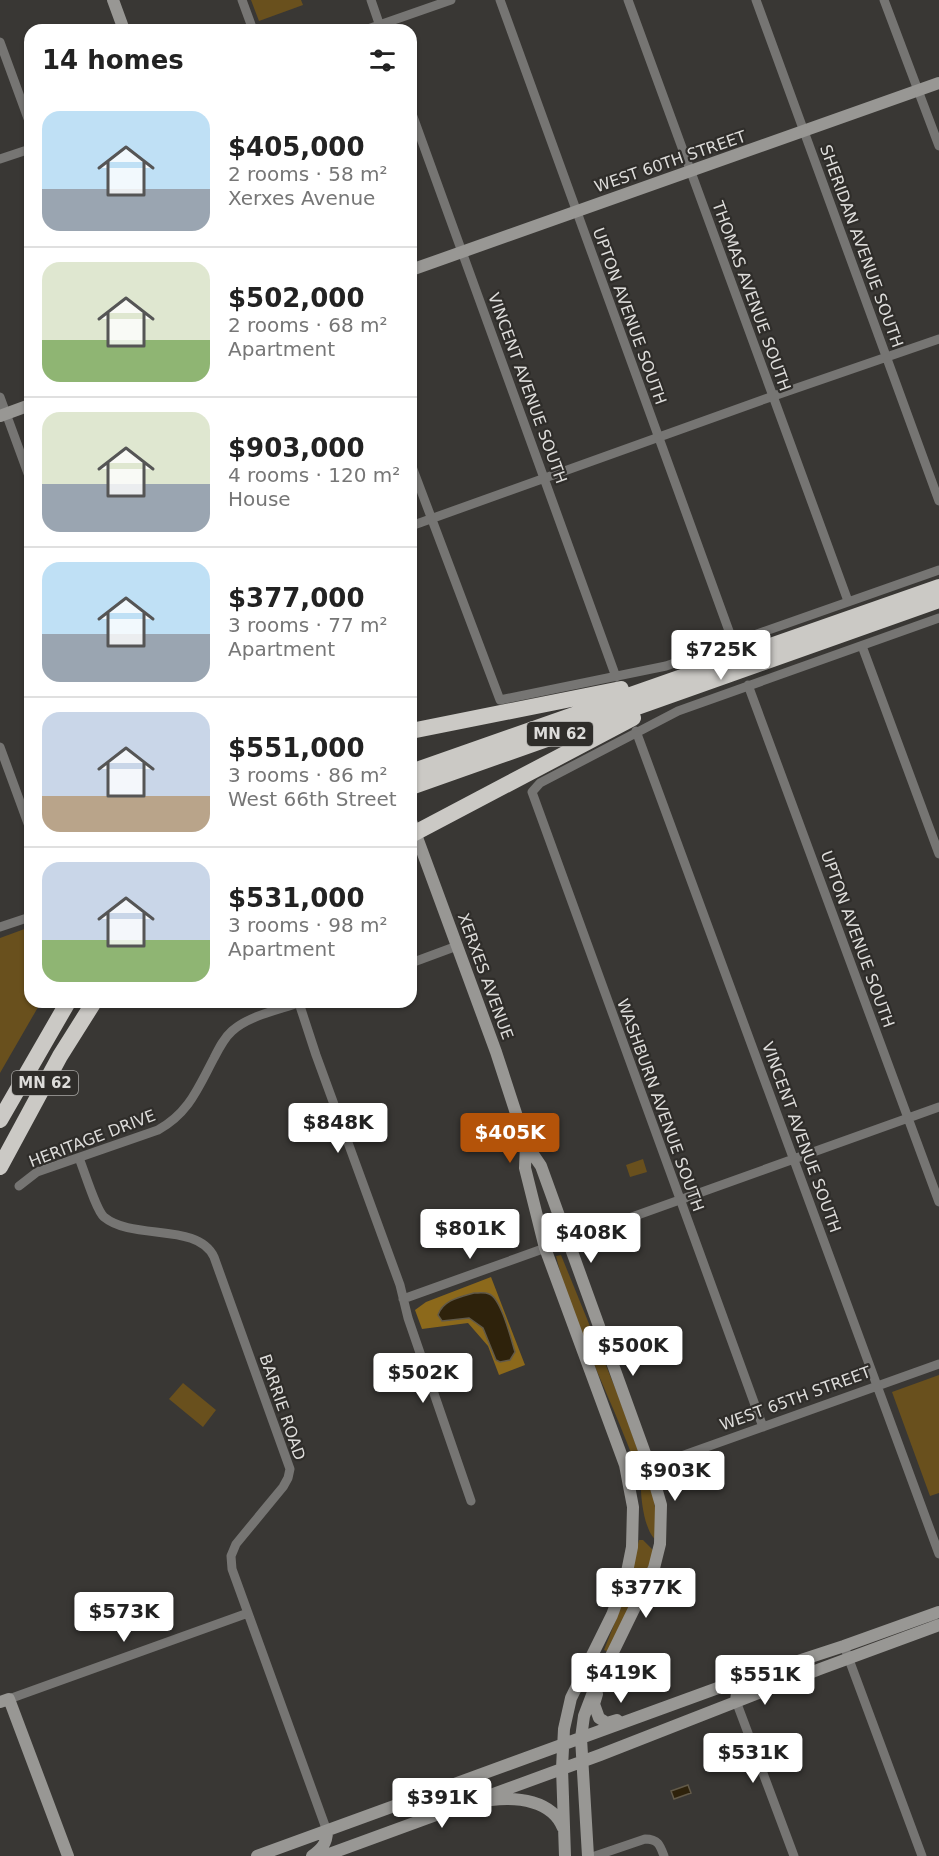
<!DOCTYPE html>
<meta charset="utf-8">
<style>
:root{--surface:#fff;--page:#f2f2f2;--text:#222;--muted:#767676;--line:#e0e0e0;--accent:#b45309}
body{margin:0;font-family:"DejaVu Sans",sans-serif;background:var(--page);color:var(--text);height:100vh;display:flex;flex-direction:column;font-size:22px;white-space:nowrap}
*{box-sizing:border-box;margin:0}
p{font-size:20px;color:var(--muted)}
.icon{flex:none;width:33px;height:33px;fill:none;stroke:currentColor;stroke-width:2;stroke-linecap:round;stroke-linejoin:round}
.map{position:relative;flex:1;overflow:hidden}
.sheet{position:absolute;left:24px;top:24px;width:393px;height:984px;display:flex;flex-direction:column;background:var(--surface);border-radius:18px;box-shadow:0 2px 4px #0004}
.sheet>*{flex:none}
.price{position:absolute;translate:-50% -51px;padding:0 14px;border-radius:6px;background:#fff;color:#222;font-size:20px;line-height:39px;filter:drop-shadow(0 2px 3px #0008)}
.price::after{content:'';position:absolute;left:50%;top:36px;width:18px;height:14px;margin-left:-9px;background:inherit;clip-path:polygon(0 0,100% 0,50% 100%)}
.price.on{background:var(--accent);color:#fff}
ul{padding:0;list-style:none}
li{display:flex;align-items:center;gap:18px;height:150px;padding:0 18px}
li+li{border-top:2px solid var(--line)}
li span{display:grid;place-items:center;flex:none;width:168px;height:120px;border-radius:18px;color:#555}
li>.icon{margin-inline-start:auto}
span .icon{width:72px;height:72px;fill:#fffc;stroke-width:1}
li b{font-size:26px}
h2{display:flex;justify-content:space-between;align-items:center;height:72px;padding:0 18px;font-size:26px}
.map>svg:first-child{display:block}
</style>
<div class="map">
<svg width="939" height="1856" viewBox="0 0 939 1856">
<rect width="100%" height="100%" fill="#393734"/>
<path fill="#69501d" d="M251 0H301L303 5 259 21Z
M30 927V1002H41L0 1073V938Z
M643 1159 647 1172 630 1177 626 1165Z
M561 1255 618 1395 641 1459 639 1462H636L633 1458C608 1391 573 1326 556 1256Z
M939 1375V1493L930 1496 892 1392Z
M183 1383 216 1410 203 1427 169 1399Z
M641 1480H646C658 1495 655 1521 656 1540 644 1531 640 1495 641 1480Z
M639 1540H643L653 1550 650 1565 609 1652 604 1650 625 1597Z"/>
<path fill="#8c691b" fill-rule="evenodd" d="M491 1277 525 1365 499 1375 488 1346 468 1323 422 1329 415 1310 426 1302ZM495 1298 500 1362 496 1360 483 1328 469 1318 442 1321Z"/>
<path fill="#2e220b" stroke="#625a49" stroke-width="1.5" d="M474 1293C479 1293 485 1292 489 1294 501 1298 511 1339 515 1352L510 1360 500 1362 496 1360 483 1328 469 1318 442 1321 438 1315C443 1300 460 1297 474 1293Z
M688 1785 691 1793 674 1799 671 1791Z"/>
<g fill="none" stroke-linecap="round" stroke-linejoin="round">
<path stroke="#767573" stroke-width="9" d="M242 0 253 30
M371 0 381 29
M500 0 733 642
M628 0 848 601
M756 0 939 501
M884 0 939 146
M365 30 451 0
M0 42 30 124
M411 111 616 677
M0 159 30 149
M0 397 30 479
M411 464 500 700 666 666 939 570
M411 526 765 399 939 339
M862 646 939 854
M748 685 939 1202
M636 731 939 1554
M0 747 30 829
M0 927 30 917
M411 963 457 946
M299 1003 316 1055 400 1285 408 1318 471 1501
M79 1158C84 1170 96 1210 104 1217 133 1241 198 1222 214 1257L290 1469 288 1478 283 1487 236 1544 231 1556 232 1569 327 1831
M19 1186 37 1172 158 1130C189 1113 198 1088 214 1058 219 1048 224 1038 232 1031 250 1015 279 1010 301 1002
M403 1299 939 1107
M763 1427 532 792 540 783 678 711 939 618
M628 1475 939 1364
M844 1646 922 1856
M9 1699 248 1613
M736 1701 794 1856
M595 1856 645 1839C658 1839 660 1845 664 1856"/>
<path stroke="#989794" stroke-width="12" d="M113 0 124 30
M411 270 939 83
M0 416 30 405
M411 821 496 1052 526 1144 541 1166 650 1467 661 1505 660 1544 654 1568 592 1695 584 1716 581 1738 588 1856
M526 1144 525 1168 545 1248 625 1465 633 1507 632 1547 626 1577 612 1615 571 1698 564 1729 562 1768 565 1856
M597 1694 594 1704 599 1718 607 1723 617 1720
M736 1701 737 1693 739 1691 773 1677
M0 1702 9 1699 68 1856
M491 1800C517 1797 552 1800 563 1828
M257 1856 737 1681 844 1646 939 1612
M312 1856C322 1849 327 1843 327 1831
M324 1856 600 1755 820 1669 939 1625"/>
<path stroke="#cbc9c5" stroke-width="16" d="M411 731 621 689
M411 772 939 587
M411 787 939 600
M411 835 633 718
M0 1120 68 1002
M0 1167 60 1056 94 1002"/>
</g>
<g text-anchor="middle" stroke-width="4.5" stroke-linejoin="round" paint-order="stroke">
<g fill="#2f2d2a" stroke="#a9a8a5" stroke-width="1.5">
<rect x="527" y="722" width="66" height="24" rx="4.5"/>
<rect x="12" y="1071" width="66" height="24" rx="4.5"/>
</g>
<g font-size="15" font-weight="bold" fill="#dddcda">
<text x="560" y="739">MN 62</text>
<text x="45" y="1088">MN 62</text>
</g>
<g font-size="16" fill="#dddcda" stroke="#2f2d2a">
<text transform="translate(670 161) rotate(-19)" y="6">WEST 60TH STREET</text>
<text transform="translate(862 246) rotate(70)" y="6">SHERIDAN AVENUE SOUTH</text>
<text transform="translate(752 296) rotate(70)" y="6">THOMAS AVENUE SOUTH</text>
<text transform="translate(630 316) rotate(70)" y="6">UPTON AVENUE SOUTH</text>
<text transform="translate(528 388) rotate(70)" y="6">VINCENT AVENUE SOUTH</text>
<text transform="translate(858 939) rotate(70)" y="6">UPTON AVENUE SOUTH</text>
<text transform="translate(486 976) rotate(70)" y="6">XERXES AVENUE</text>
<text transform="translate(661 1105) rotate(70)" y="6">WASHBURN AVENUE SOUTH</text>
<text transform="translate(802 1137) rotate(70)" y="6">VINCENT AVENUE SOUTH</text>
<text transform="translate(92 1138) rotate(-21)" y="6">HERITAGE DRIVE</text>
<text transform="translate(795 1398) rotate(-20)" y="6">WEST 65TH STREET</text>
<text transform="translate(283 1407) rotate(71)" y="6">BARRIE ROAD</text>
</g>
</g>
</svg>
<b class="price" style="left:721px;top:681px">$725K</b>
<b class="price" style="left:338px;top:1154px">$848K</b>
<b class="price on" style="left:510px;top:1164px">$405K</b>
<b class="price" style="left:470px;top:1260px">$801K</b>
<b class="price" style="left:591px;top:1264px">$408K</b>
<b class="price" style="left:633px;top:1377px">$500K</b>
<b class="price" style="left:423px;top:1404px">$502K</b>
<b class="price" style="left:675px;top:1502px">$903K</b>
<b class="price" style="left:646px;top:1619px">$377K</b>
<b class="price" style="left:124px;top:1643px">$573K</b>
<b class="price" style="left:621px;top:1704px">$419K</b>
<b class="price" style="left:765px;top:1706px">$551K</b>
<b class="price" style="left:753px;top:1784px">$531K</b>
<b class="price" style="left:442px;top:1829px">$391K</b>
<section class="sheet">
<h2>14 homes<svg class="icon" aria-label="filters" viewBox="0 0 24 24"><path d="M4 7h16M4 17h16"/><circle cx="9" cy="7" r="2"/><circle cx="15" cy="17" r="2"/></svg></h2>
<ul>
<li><span style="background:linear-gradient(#bfe0f5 65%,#9aa5b1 0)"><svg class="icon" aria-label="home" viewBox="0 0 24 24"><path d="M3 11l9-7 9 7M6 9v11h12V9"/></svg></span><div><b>$405,000</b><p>2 rooms · 58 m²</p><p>Xerxes Avenue</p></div></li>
<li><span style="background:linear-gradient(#dfe7d0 65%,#8fb573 0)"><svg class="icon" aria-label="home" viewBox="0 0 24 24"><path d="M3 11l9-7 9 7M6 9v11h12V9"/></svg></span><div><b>$502,000</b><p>2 rooms · 68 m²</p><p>Apartment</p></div></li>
<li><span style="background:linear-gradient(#dfe7d0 60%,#9aa5b1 0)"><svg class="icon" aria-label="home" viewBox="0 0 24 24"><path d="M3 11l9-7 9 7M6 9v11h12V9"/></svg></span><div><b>$903,000</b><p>4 rooms · 120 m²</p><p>House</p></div></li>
<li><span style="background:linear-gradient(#bfe0f5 60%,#9aa5b1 0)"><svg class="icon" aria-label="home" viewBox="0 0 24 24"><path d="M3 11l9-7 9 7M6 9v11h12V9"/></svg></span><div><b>$377,000</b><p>3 rooms · 77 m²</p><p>Apartment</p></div></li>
<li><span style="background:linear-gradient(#c9d6e8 70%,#b9a48a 0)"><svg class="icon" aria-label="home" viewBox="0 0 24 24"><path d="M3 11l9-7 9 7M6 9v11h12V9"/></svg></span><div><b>$551,000</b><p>3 rooms · 86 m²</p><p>West 66th Street</p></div></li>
<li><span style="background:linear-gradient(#c9d6e8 65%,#8fb573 0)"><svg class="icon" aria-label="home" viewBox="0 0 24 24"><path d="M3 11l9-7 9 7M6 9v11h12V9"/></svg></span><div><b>$531,000</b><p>3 rooms · 98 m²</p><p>Apartment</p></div></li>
</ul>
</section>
</div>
